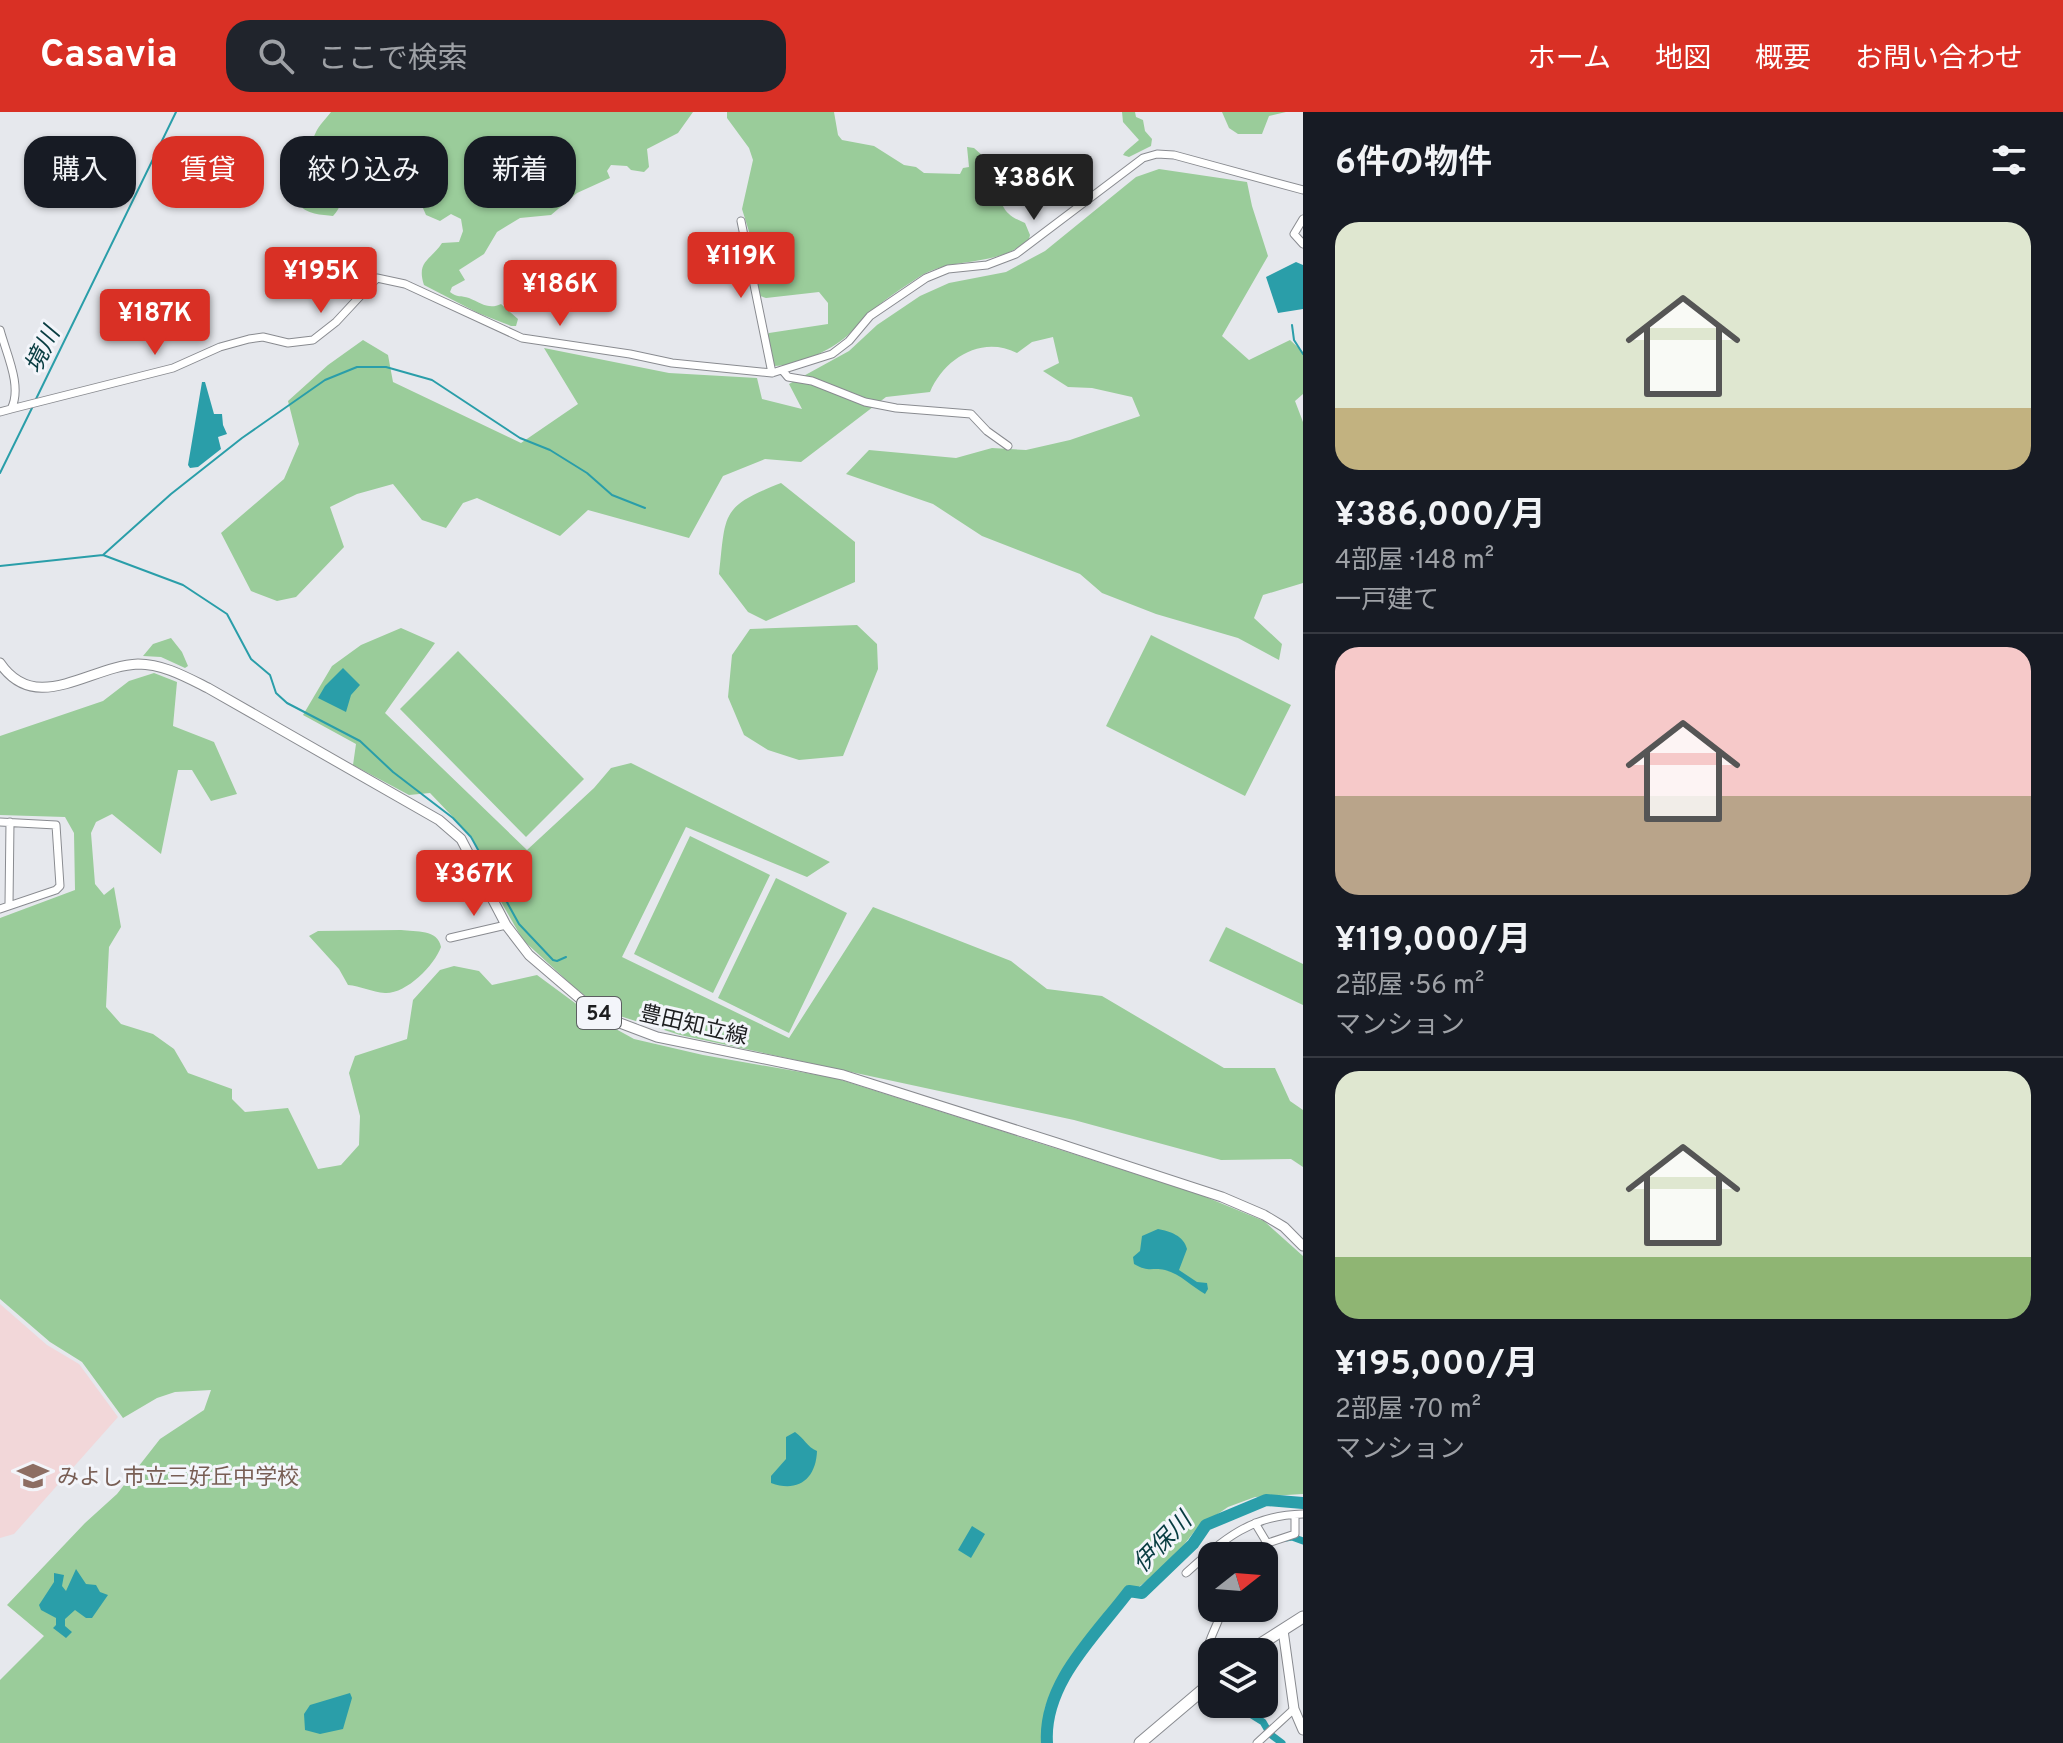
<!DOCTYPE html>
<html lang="ja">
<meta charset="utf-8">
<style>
:root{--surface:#171b24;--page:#20242c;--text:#f1f3f6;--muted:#9ea1a6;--line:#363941;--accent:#d93025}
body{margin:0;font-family:Overpass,"Noto Sans JP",sans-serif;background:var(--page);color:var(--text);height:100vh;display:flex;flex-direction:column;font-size:30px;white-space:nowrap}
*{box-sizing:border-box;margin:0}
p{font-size:26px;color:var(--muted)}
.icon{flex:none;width:44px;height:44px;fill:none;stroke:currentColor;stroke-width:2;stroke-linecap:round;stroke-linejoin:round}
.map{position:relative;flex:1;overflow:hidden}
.side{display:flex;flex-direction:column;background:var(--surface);width:760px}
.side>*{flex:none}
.hud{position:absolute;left:24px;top:24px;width:760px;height:72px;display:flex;gap:16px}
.needle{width:52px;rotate:73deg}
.controls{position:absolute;left:1198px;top:1430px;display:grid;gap:16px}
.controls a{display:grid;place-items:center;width:80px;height:80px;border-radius:16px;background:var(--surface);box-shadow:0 2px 6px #0004;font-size:40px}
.price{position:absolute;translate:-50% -68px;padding:0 18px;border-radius:8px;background:var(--accent);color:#fff;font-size:26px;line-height:52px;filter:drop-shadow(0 2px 4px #0008)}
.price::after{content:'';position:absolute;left:50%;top:48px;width:24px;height:18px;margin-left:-12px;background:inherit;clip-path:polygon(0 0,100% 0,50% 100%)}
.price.on{background:#222;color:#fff}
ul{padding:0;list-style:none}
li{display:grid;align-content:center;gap:16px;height:424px;padding:0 32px}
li+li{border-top:2px solid var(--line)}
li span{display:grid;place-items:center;height:248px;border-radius:24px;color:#555}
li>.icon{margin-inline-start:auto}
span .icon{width:144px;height:144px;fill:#fffc;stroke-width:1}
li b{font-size:34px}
h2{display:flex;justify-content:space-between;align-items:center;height:96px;padding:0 32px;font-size:34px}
.pill{padding:0 28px;border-radius:24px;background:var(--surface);box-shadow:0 2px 6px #0004;font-size:28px;line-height:72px}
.pill.on{background:var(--accent);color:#fff}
header{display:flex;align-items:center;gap:48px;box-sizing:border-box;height:112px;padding:0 40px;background:var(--accent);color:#fff}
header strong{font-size:38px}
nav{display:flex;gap:44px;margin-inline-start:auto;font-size:28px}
.search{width:560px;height:72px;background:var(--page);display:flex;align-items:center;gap:20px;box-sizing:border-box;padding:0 28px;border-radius:24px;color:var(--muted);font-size:30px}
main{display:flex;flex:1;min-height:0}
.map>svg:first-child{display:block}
</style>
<header>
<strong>Casavia</strong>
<div class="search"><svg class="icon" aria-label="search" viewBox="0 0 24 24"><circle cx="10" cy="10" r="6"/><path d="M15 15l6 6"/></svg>ここで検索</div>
<nav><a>ホーム</a><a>地図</a><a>概要</a><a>お問い合わせ</a></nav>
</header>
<main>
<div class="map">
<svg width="1303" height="1631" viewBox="0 0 1303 1631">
<rect width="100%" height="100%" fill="#e6e8ed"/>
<path fill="#f2d7d9" d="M0 1192 47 1233 79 1252 118 1305 14 1422 0 1426Z"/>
<path fill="#9acc9a" d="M331 0H693L678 21 647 37 649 55 644 60 631 58 627 54 611 53 607 59 610 66 577 81 551 103 520 106 497 120 484 142 459 158 465 168 452 175 450 180C457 186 461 183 469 186 481 191 489 198 501 192L518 207 516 214H511L478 201 424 173C416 149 431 148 442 131L459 130 463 119 461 107 451 102 440 109 426 103 411 69 397 53H391C381 43 363 36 351 46 336 68 349 89 333 104 322 103 306 102 298 92 289 82 310 33 316 20 319 13 326 7 331 0Z
M727 0H834L838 23 842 28 874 34 904 53 916 55 924 61 960 62 963 56 969 55 967 35 974 36 984 45V66L996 72C1002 95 1003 102 1025 111L1030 123 1029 127C997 157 954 143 919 165 902 176 884 188 869 201 861 208 855 217 847 224 830 239 797 254 774 254L766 224 769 221 828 212V191L819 180 766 186 760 184 751 136 756 126H751L742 97 753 48 749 36 727 6Z
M1122 0H1135L1136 5 1143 8 1145 19 1152 27 1151 34 1129 45 1123 43 1125 40 1139 28 1123 10Z
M1222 0H1286L1269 4 1262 22H1238L1229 16Z
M1159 57 1247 70 1252 94 1268 144 1222 224 1249 248 1290 228 1303 240V282L1295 289 1303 310V471L1263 483 1254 506 1282 532 1279 548 1238 526 1156 502 1102 481 1080 462 982 424 933 392 846 362 869 338 956 346 992 336 1026 338 1070 328 1140 304 1132 285 1092 276 1068 275 1043 259 1059 251 1053 225 1032 230 1017 241C981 223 944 247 930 280L886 285 801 350 765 347 723 364 689 426 588 398 560 424 477 386 463 391 446 416 422 408 393 372 357 382 330 395 344 435 296 485 277 489 251 479 221 421 284 367 299 332 288 289 328 253 363 228 388 243 393 270 521 331 578 292 544 236 669 261 757 266 762 287 802 297 789 272 849 239 877 213 920 184 949 171 1006 160 1045 139 1136 65Z
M781 371 855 430V470L766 509 748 500 719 462C726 401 720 395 781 371Z
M857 513 877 532 878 557 843 644 799 648 768 638 744 623 728 585 732 543 750 517Z
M401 516 435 531 385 601 527 738 594 676 611 656 631 651 830 750 807 765 686 715 622 845 789 926 873 795 1011 849 1047 877 1102 884 1224 956H1275L1290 989 1303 998V1055L1291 1047 1221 1048 1074 1008 680 923 604 899 574 875 523 828 500 788 472 725 430 681 409 683 353 653 356 632 303 603 332 554 361 533Z
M1151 523 1291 593 1245 684 1106 614Z
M171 526 182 540 188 554 185 556 161 545 143 544 153 532Z
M458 539 584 667 526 725 400 597Z
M154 561 177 570 173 614 214 630 237 682 211 689 192 658H178L161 742 112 702 96 710 91 721 95 772 104 783 114 775 121 815 109 835 106 895 121 912 153 922 174 937 188 961 232 977V987L245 1000 288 996 318 1057 341 1053 359 1033 360 1004 349 961 355 944 407 927 413 888 440 858 454 854 479 859 492 873 537 863 594 905 634 927 703 943 835 966 1086 1046 1201 1083 1264 1109 1303 1144V1382L1255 1385 1228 1395 1197 1416 1168 1453 1136 1477 1064 1557 1045 1595 1041 1631H0V1568L44 1524 7 1493 85 1411 117 1382 160 1327 204 1298 211 1278 175 1280 157 1286 123 1306 82 1250 50 1230 0 1187V806L75 778 74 721 65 705 0 703V624L103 589 129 569Z
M690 724 770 763 713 881 634 842Z
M776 766 847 801 789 921 718 886Z
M1226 815 1303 852V893L1209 849Z
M401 818C416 820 438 817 441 835 434 854 406 882 385 881 372 880 360 874 348 873L339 857 309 824 318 819Z"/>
<path fill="#2a9ea9" d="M1296 150 1303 153V197L1278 201 1266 165Z
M202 270H205L214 302H222L223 313 227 322 218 325 221 337 198 355 190 356 188 353Z
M343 556 360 573 351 583 346 600 318 586 325 574Z
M1158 1117C1170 1119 1184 1124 1187 1137L1179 1158 1197 1170 1207 1171 1208 1177 1205 1182C1192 1175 1181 1162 1165 1158 1151 1155 1150 1161 1134 1152L1133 1145 1140 1139 1142 1124Z
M795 1320C804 1326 807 1335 817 1339 816 1367 798 1381 771 1371V1364L786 1347V1325Z
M972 1414 985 1422 971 1446 958 1438Z
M76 1457 86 1472 96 1473 100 1480 108 1483 92 1506H86L75 1498 65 1507V1514L72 1520 66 1526 53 1516 56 1513V1506L41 1498 39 1493 54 1470V1461L64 1463 62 1474 66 1479Z
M350 1581 352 1586 343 1617 320 1622 305 1618 304 1602 310 1593Z"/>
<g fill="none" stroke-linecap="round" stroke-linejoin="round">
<path stroke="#2a9ea9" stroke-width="2" d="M1292 213 1294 228 1303 242
M36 287 176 0
M0 361 32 296
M103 443 171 382 242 326 325 268 357 255H386L432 268 520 326 550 338 587 361 612 383 645 396
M0 454 103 443 183 473 227 502 251 547 270 563 276 581 287 591 360 629 393 660 453 706 471 725 519 812 553 848 557 849 566 845"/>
<path stroke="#2a9ea9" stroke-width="7" d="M1286 1426 1292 1425 1303 1429
M1234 1592 1263 1610 1270 1622 1282 1631"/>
<path stroke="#2a9ea9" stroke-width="12" d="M1047 1631C1043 1571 1096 1523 1129 1479L1142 1481 1193 1432 1206 1413 1266 1388 1303 1391"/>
<defs>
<path id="minor" d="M1303 107 1294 122 1303 132
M741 109 772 261
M0 218C6 241 23 275 11 297L0 300
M783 259 788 265 812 269 865 290 896 296 971 302 987 319 1008 334
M11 297 173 256 220 235 249 227 263 225 288 231 313 228 336 210 377 166 405 172 522 226 630 242 672 251 772 261 832 242 849 229 870 204 926 166 948 157 987 153 1016 142 1143 46 1157 42 1174 43 1303 78
M0 710 56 713 60 774 56 778 0 797
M9 792 10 710
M450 826 506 813
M1255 1411 1267 1431
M1250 1444 1265 1432 1295 1422V1403
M1186 1461C1223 1428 1250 1403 1303 1402
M1209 1572C1200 1534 1212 1529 1223 1496
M1257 1631 1294 1597"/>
<path id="major" d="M0 551C36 604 90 554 138 552 163 552 186 565 208 576L439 708 461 727 506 813 529 843 591 896 612 908 657 925 843 963 1057 1031 1222 1085 1264 1103 1284 1115 1303 1134
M1283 1518 1294 1597 1303 1618"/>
<path id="highway" d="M1248 1540 1303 1505
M1140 1631 1212 1570"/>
</defs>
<use href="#minor" stroke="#898b90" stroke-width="9"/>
<use href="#major" stroke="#898b90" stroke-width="11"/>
<use href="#highway" stroke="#898b90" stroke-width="13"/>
<use href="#minor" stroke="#fff" stroke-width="7"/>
<use href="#major" stroke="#fff" stroke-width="9"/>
<use href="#highway" stroke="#fff" stroke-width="11"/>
</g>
<defs>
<symbol id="school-bare" viewBox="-9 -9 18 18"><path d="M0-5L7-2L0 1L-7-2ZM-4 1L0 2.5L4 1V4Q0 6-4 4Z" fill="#8d6e63" stroke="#f3f5fa" stroke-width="2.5" paint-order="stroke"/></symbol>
</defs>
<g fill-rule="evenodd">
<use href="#school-bare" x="11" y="1342" width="44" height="44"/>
</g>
<g text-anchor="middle" stroke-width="6" stroke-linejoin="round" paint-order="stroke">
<rect fill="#f3f5fa" stroke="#5c5e61" stroke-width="2" x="577" y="885" width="44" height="32" rx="6"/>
<g font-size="20" font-weight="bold" fill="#1c1d1f">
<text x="599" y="908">54</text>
</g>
<g font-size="22" fill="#1c1d1f" stroke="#f3f5fa">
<text transform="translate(694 912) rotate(13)" y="8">豊田知立線</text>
</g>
<g font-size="22" fill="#785e54" stroke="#f3f5fa" text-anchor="start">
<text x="57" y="1372">みよし市立三好丘中学校</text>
</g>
<g font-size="24" font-style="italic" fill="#083c41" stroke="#f3f5fa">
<text transform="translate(42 238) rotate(-64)" y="8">境川</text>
<text transform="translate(1162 1430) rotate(-46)" y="8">伊保川</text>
</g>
</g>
</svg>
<div class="controls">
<a><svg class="needle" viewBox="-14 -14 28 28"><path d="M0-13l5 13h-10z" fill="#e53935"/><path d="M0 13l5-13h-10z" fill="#9ea1a6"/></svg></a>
<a><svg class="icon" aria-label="layers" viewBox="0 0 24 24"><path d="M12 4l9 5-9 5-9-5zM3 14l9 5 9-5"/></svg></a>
</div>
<b class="price on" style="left:1034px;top:110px">¥386K</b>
<b class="price" style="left:741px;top:188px">¥119K</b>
<b class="price" style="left:321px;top:203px">¥195K</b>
<b class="price" style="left:560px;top:216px">¥186K</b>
<b class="price" style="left:155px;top:245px">¥187K</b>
<b class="price" style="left:474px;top:806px">¥367K</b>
<div class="hud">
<a class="pill">購入</a>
<a class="pill on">賃貸</a>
<a class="pill">絞り込み</a>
<a class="pill">新着</a>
</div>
</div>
<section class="side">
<h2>6件の物件<svg class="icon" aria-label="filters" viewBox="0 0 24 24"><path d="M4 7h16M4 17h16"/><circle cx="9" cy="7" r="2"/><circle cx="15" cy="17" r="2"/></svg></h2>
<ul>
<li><span style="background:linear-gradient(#dfe7d0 75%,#c2b280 0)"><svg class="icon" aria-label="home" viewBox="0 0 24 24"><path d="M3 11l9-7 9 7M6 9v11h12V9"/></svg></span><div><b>¥386,000/月</b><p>4部屋 · 148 m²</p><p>一戸建て</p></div></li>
<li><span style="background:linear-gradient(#f6c9c9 60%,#b9a48a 0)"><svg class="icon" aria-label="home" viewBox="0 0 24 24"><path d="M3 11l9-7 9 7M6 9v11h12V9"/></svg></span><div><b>¥119,000/月</b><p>2部屋 · 56 m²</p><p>マンション</p></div></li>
<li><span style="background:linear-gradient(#dfe7d0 75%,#8fb573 0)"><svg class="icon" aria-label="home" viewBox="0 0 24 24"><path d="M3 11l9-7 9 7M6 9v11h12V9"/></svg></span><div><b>¥195,000/月</b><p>2部屋 · 70 m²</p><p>マンション</p></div></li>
</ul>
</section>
</main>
